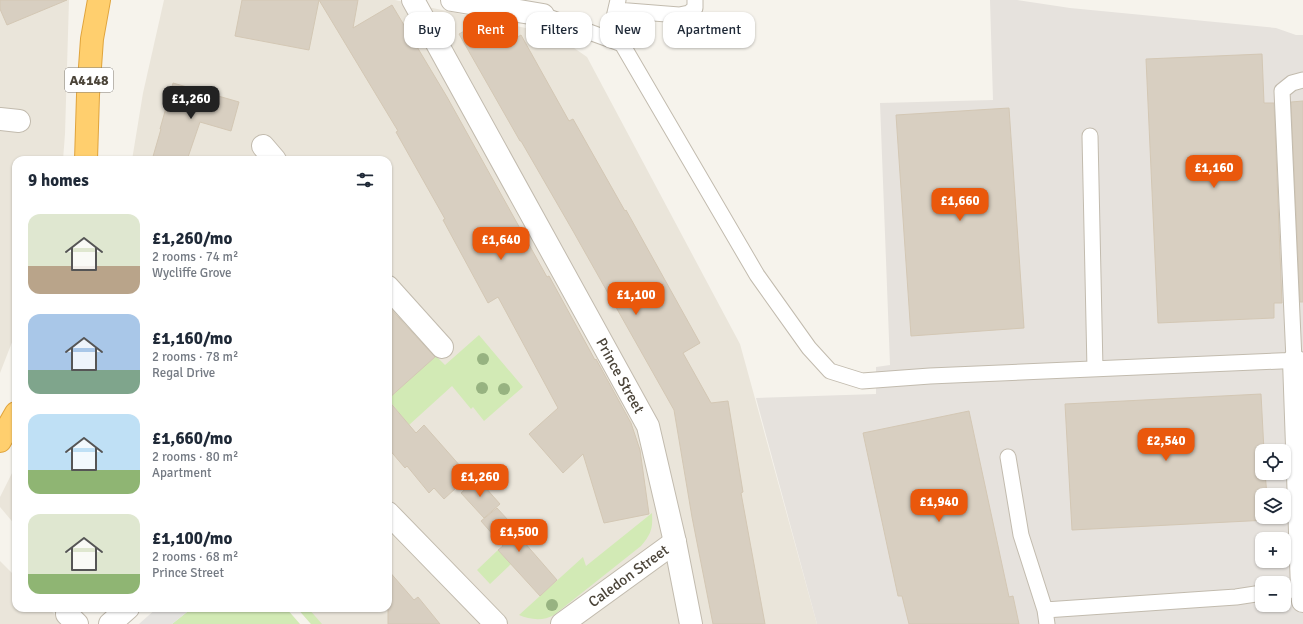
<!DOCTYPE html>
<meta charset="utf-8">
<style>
:root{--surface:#fff;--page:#f6f6f7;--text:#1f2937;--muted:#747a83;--accent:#ea580c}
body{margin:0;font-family:Signika,sans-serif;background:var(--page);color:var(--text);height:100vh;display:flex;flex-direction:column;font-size:15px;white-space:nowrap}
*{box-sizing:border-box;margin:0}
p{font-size:13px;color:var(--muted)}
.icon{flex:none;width:22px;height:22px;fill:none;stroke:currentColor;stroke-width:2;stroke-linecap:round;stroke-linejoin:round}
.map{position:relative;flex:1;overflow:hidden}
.sheet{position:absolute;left:12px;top:156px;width:380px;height:456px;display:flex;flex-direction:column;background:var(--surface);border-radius:12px;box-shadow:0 1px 3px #0004}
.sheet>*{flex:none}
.guide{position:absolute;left:404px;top:12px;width:380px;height:36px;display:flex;gap:8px}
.controls{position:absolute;left:1255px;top:444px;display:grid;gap:8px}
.controls a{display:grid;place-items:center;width:36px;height:36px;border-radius:8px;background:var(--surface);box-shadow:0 1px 3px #0004;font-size:20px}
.price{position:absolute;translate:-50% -34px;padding:0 9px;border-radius:8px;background:var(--accent);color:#fff;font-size:13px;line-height:26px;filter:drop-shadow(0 1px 2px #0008)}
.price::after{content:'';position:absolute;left:50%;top:24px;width:12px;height:9px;margin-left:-6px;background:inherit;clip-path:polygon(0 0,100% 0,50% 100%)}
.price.active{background:#222;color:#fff}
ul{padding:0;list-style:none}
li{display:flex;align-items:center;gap:12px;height:100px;padding:0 16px}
li span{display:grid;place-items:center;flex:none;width:112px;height:80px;border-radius:12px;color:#555}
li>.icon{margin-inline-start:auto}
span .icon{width:48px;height:48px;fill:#fffc;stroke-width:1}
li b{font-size:17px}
h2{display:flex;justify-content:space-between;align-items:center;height:48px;padding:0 16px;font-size:17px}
.chip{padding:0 14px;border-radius:12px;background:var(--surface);box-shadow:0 1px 3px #0004;font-size:14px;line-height:36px}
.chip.active{background:var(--accent);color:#fff}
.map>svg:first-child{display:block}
</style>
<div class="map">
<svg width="1303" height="624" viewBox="0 0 1303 624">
<rect width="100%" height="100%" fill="#f6f3ec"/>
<path fill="#eae5da" d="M0 0H69L65 134 63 160H16V332L0 373Z
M164 0H395L554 34 587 57 740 344 817 624H311L297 608H388V160H132L143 93Z
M16 465V526L0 507V497Z
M0 561 16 577V608H48L65 624H0Z"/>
<path fill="#e6e2dd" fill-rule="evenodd" d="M990 0H1017L1070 8 1276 28 1296 35H1303V624H817L756 398 876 394V367L890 365 880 103 993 100ZM1262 451H1284V473H1262ZM1262 495H1284V517H1262ZM1262 539H1284V561H1262ZM1262 583H1284V605H1262Z"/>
<path fill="#d2eab5" d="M479 335 523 387 484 421 473 407 471 409 452 386 409 425 388 399 436 356 445 365Z
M652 513C653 529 651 534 641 546L554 615C544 621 530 620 519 615L583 557 586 566Z
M498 550 511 564 490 584 477 570Z
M192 608H286L300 624H172Z
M297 608H308L322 624H311Z"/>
<path fill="#e5e3e0" d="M157 608H192L172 624H139Z"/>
<path fill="#d8cfc1" stroke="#d3c7b4" d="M0 0H67L7 25 0 9Z
M242 0H319L309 50 235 36Z
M319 0H358L353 28 392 5 447 97 547 277 549 276 595 360 596 359 631 423 640 450 649 514 604 523 583 454 563 473 529 434 558 408 498 297 488 303 443 220 445 219 396 132 398 131Z
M484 20 499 47 521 35 569 121 573 119 625 211 626 210 700 343 683 353 711 403 728 401 743 492 741 493 765 624H713L692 517 674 410 573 231 521 141H520L459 34Z
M1262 54 1264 103H1274L1282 303H1274V318L1158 323 1146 59Z
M173 83 239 102 231 131 200 122 187 160H152L161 129H160Z
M1303 101V302H1300L1291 102Z
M1009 108 1024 328 911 336 896 115Z
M388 306 435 357 388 399Z
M1261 394 1264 451H1262V473H1265L1267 495H1262V517H1268V520L1072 530 1065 404Z
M388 400 416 433 424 425 469 476 444 499 434 488 429 493 407 466 405 468 388 448Z
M969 411 1009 597 1013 596 1019 624H909L902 596H898L863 433Z
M477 478 500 504 484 518 461 493Z
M497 508 519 532 517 534 557 580 540 596 498 550 503 546 481 521Z
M388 570 414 600 418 597 440 624H388Z"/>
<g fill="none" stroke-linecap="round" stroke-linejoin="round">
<defs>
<path id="lane" d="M616 10 679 15 689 13 695 8V0
M543 15 622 44 757 275 809 348 830 371 862 381 930 376 1302 360
M609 39 618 0
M1090 136 1095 369
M1294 360 1282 91 1292 83 1303 80
M1008 457 1021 535 1045 610 1047 624
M1284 591 1302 589
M1045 610 1236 597 1262 593"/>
<g id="street">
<path id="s1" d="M413 0 648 426 675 542 691 624"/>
<path d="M452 0 543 15"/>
<path d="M0 119 19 121"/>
<path d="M263 146 275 160"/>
<path d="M388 287 442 347"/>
<path d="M1294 360 1302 589 1303 601"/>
<path d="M388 513 496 624"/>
<path d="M67 614 77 624"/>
<path d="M110 624 128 608"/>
<path id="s2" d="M562 624 675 542"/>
</g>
<path id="highway" d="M86 160 88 95 92 39 99 0
M0 441 16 413"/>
</defs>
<use href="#lane" stroke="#c2bbae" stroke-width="17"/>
<use href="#street" stroke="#c2bbae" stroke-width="24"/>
<use href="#highway" stroke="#e0a43c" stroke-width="24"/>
<use href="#lane" stroke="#fff" stroke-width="15"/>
<use href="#street" stroke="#fff" stroke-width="22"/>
<use href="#highway" stroke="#ffcf6e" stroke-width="22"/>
</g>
<g fill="#97b381">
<circle cx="483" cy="359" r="6"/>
<circle cx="482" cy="388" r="6"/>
<circle cx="504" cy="389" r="6"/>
<circle cx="552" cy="605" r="6"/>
</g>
<g text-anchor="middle" stroke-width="3" stroke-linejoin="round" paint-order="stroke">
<rect fill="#fff" stroke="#817c74" stroke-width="1" x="65" y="68" width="48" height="24" rx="3"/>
<g font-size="14" font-weight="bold" fill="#4b4439">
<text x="89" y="85">A4148</text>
</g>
<g font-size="15" fill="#4b4439" stroke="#fff">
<text dy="5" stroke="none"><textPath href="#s1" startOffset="429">Prince Street</textPath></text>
<text dy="5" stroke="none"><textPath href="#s2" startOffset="82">Caledon Street</textPath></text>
</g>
</g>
</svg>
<div class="controls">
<a><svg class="icon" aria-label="locate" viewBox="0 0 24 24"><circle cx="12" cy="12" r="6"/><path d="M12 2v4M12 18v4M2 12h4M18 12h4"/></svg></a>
<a><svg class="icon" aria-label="layers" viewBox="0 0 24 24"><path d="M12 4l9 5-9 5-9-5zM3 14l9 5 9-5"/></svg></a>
<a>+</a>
<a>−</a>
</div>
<b class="price active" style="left:191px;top:120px">£1,260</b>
<b class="price" style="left:1214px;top:189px">£1,160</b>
<b class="price" style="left:960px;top:222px">£1,660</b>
<b class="price" style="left:501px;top:261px">£1,640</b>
<b class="price" style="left:636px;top:316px">£1,100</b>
<b class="price" style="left:1166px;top:462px">£2,540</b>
<b class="price" style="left:480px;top:498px">£1,260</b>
<b class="price" style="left:939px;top:523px">£1,940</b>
<b class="price" style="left:519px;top:553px">£1,500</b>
<div class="guide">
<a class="chip">Buy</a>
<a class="chip active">Rent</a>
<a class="chip">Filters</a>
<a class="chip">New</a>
<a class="chip">Apartment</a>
</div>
<section class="sheet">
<h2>9 homes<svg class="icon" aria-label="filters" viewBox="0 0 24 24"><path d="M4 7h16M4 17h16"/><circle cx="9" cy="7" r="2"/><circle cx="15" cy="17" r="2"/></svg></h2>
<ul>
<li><span style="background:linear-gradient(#dfe7d0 65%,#b9a48a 0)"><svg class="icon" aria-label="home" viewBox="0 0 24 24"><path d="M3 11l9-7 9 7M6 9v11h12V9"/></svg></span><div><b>£1,260/mo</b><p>2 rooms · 74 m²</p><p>Wycliffe Grove</p></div></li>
<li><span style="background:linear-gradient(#a9c7e8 70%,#7fa58c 0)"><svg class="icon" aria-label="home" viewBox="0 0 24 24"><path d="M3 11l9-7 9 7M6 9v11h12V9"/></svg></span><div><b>£1,160/mo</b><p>2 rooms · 78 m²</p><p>Regal Drive</p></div></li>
<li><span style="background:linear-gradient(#bfe0f5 70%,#8fb573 0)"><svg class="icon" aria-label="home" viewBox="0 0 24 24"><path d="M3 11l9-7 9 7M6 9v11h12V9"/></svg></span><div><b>£1,660/mo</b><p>2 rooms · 80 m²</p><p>Apartment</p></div></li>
<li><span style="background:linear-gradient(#dfe7d0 75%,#8fb573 0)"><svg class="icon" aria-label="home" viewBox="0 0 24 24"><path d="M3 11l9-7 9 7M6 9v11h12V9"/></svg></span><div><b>£1,100/mo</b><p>2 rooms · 68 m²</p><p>Prince Street</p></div></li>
</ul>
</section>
</div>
